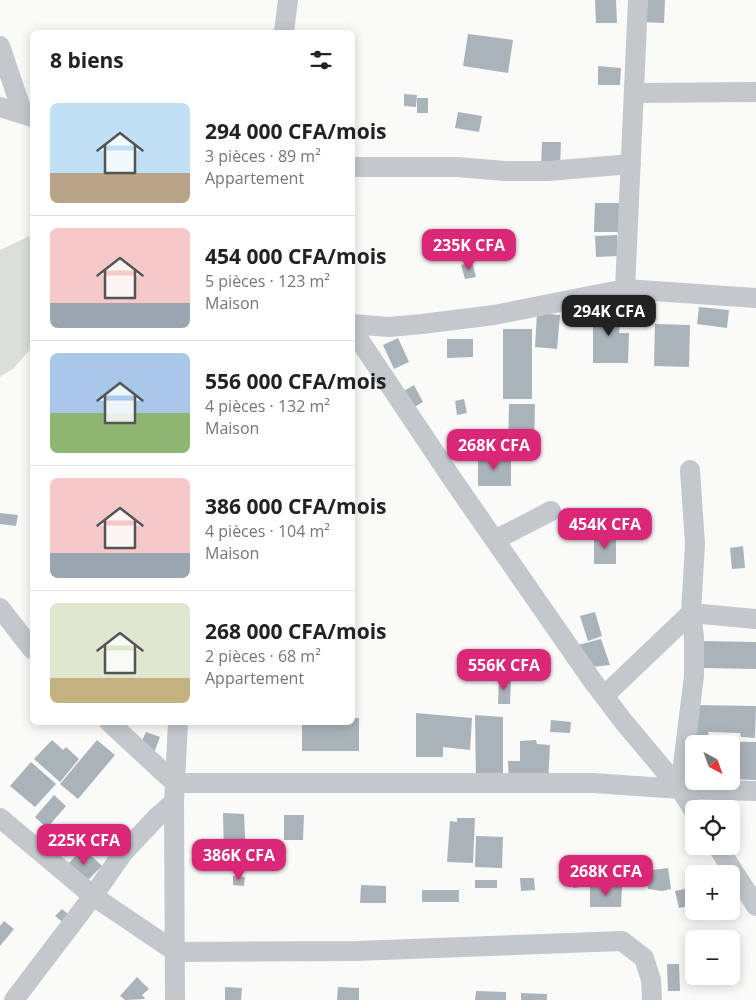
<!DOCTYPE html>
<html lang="fr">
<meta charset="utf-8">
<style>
:root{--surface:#fff;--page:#f6f6f6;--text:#222;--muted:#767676;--line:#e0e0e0;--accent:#db2777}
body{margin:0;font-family:"Open Sans",sans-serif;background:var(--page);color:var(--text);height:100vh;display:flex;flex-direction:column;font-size:19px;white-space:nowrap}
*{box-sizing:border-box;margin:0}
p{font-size:16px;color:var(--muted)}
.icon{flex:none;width:28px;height:28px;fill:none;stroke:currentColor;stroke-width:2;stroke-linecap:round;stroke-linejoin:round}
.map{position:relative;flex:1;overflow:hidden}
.panel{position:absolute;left:30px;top:30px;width:325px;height:695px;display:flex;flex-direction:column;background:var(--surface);border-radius:8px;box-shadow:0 2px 12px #0003}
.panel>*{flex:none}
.needle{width:32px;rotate:139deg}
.tools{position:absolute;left:685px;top:735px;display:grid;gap:10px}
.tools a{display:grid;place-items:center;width:55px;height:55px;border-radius:8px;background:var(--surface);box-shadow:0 2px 12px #0003;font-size:25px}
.price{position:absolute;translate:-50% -42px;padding:0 11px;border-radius:10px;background:var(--accent);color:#fff;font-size:16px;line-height:32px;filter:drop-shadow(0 1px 2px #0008)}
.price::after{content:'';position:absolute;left:50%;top:30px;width:15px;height:11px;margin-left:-8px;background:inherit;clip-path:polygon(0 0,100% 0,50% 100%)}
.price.selected{background:#222;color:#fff}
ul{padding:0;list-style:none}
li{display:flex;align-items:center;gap:15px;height:125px;padding:0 20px}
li+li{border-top:1px solid var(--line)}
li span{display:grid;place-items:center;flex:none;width:140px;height:100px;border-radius:8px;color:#555}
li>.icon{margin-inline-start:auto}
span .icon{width:60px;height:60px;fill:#fffc;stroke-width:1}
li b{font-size:21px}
h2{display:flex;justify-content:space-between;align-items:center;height:60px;padding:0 20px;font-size:21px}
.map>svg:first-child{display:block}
</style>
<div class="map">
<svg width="756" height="1000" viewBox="0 0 756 1000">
<rect width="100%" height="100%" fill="#fafaf8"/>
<path fill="#dadfd7" d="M32 235V347L14 368 0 377V250Z"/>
<path fill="#aab3b9" d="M595 0H616L617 23H596Z
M640 0H665L664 23 639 22Z
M468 34 513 40 508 73 463 66Z
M598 66 621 68 620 85H598Z
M404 94 417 95 416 107 404 106Z
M417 98H428V113H417Z
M458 112 482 116 479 132 455 128Z
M542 142H561L560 169H541Z
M595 203H621L620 232H594Z
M617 235 618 256 596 257 595 236Z
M472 262 476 277 465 279 461 265Z
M593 307 621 308 619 333H629L628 363H593Z
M699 307 729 310 727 328 697 324Z
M537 313 560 315 557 349 535 347Z
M655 324 690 325 689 367 654 366Z
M503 329H532V399H503Z
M398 338 409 362 394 369 383 345Z
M447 339H473V357L447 358Z
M414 385 423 402 411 409 402 392Z
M464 399 467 413 457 415 455 401Z
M509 404H535L534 450H508Z
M478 455 511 456V486H478Z
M0 513 18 515 16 526 0 524Z
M594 535H616V564H594Z
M743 546 745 568 732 569 730 548Z
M595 612 602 636 588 641 580 616Z
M601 639 610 665 592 667 578 645Z
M701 641 756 642V669L700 668Z
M486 659 513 660V672L486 670Z
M499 677 511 678 510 704H498Z
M694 705 756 706 755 738 741 737 740 733 708 732 709 736 694 735Z
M416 713 472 718 470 750 443 747V757H416Z
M475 715 503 717V781H476Z
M352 718H359V751H302V722H352Z
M551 720 571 722 570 733 550 732Z
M146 732 160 737 154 753 139 747Z
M52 740 63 750 66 747 79 759 60 782 34 759Z
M97 740 115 755 78 799 60 784Z
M536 740 537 744 550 745 548 783 509 782 508 761H520V741Z
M699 741 756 742V780L731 779V744H699Z
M31 762 56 784 35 807 10 786Z
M54 795 66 806 47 828 35 817Z
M223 813 244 814 246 856 224 857Z
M284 815H304L303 840H284Z
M457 818H475L473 863 447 862 450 821 457 822Z
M476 836 503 837 502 868 475 867Z
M83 848 102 866 85 883 66 866Z
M585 859 587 886 573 888 571 861Z
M668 868 671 889 662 891 648 889 645 871Z
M233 876 245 877 244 886 233 885Z
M520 878H534L535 890 521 891Z
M475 880H497V888H475Z
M361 885 386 886V903H360Z
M590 886 622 887 621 907H590Z
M694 887V905L679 908 675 891Z
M422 890H459V902H422Z
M62 909 73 918 66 925 55 916Z
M4 921 14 929 0 946V926Z
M667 964H679L680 991H668Z
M137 977 149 989 142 995 145 999 125 1000 120 996Z
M225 987 242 988 241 1000H225Z
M338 987 359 988V1000H337Z
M476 991 506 992V1000H475Z
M521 993 547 994V1000H521Z"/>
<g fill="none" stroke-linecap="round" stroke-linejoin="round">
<path stroke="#c3c8cc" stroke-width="20" d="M284 32 288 0
M0 46 23 114
M634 93 756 92
M0 107 32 117
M352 167H457L505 171H548L631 164
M625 289 638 0
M352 324 389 327 422 324 494 315 625 289 756 298
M352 329 453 480 592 680 623 721 680 789 694 811
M495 540 551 511
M0 608 32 649
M604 696 691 613 756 619
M109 722 175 783H593L680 789 756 791
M680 789 694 676V637L691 613 695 544 690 470
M0 818 93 896 176 952 356 951 622 941 644 958 651 980 652 1000
M717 846 756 906
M14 1000 93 896 123 853 156 818 174 802
M175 1000 174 802 178 722"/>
</g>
</svg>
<div class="tools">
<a><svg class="needle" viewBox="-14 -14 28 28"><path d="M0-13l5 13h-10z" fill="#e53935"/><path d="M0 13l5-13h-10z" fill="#767676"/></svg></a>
<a><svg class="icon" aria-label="locate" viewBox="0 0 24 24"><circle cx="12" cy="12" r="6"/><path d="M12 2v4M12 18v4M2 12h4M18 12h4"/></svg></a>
<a>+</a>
<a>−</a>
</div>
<b class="price" style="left:469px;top:271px">235K CFA</b>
<b class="price selected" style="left:609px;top:337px">294K CFA</b>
<b class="price" style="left:494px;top:471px">268K CFA</b>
<b class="price" style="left:605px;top:550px">454K CFA</b>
<b class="price" style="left:504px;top:691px">556K CFA</b>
<b class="price" style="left:84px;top:866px">225K CFA</b>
<b class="price" style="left:239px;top:881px">386K CFA</b>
<b class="price" style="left:606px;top:897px">268K CFA</b>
<section class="panel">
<h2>8 biens<svg class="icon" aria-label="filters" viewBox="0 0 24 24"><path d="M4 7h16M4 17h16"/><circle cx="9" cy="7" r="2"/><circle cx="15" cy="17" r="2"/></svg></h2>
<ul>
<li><span style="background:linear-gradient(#bfe0f5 70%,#b9a48a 0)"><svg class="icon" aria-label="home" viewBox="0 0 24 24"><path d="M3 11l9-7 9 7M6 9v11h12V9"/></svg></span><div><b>294 000 CFA/mois</b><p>3 pièces · 89 m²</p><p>Appartement</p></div></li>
<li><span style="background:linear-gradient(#f6c9c9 75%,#9aa5b1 0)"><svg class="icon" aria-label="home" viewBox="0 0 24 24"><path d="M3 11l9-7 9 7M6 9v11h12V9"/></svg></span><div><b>454 000 CFA/mois</b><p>5 pièces · 123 m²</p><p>Maison</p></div></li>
<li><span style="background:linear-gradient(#a9c7e8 60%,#8fb573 0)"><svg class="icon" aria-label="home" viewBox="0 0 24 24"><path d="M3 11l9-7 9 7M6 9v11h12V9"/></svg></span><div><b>556 000 CFA/mois</b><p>4 pièces · 132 m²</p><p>Maison</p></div></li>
<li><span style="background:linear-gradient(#f6c9c9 75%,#9aa5b1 0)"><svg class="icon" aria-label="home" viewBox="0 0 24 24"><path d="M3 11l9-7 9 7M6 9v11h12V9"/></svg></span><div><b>386 000 CFA/mois</b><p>4 pièces · 104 m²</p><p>Maison</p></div></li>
<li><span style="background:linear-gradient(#dfe7d0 75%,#c2b280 0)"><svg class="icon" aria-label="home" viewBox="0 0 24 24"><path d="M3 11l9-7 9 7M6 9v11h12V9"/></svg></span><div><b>268 000 CFA/mois</b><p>2 pièces · 68 m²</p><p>Appartement</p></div></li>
</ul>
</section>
</div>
